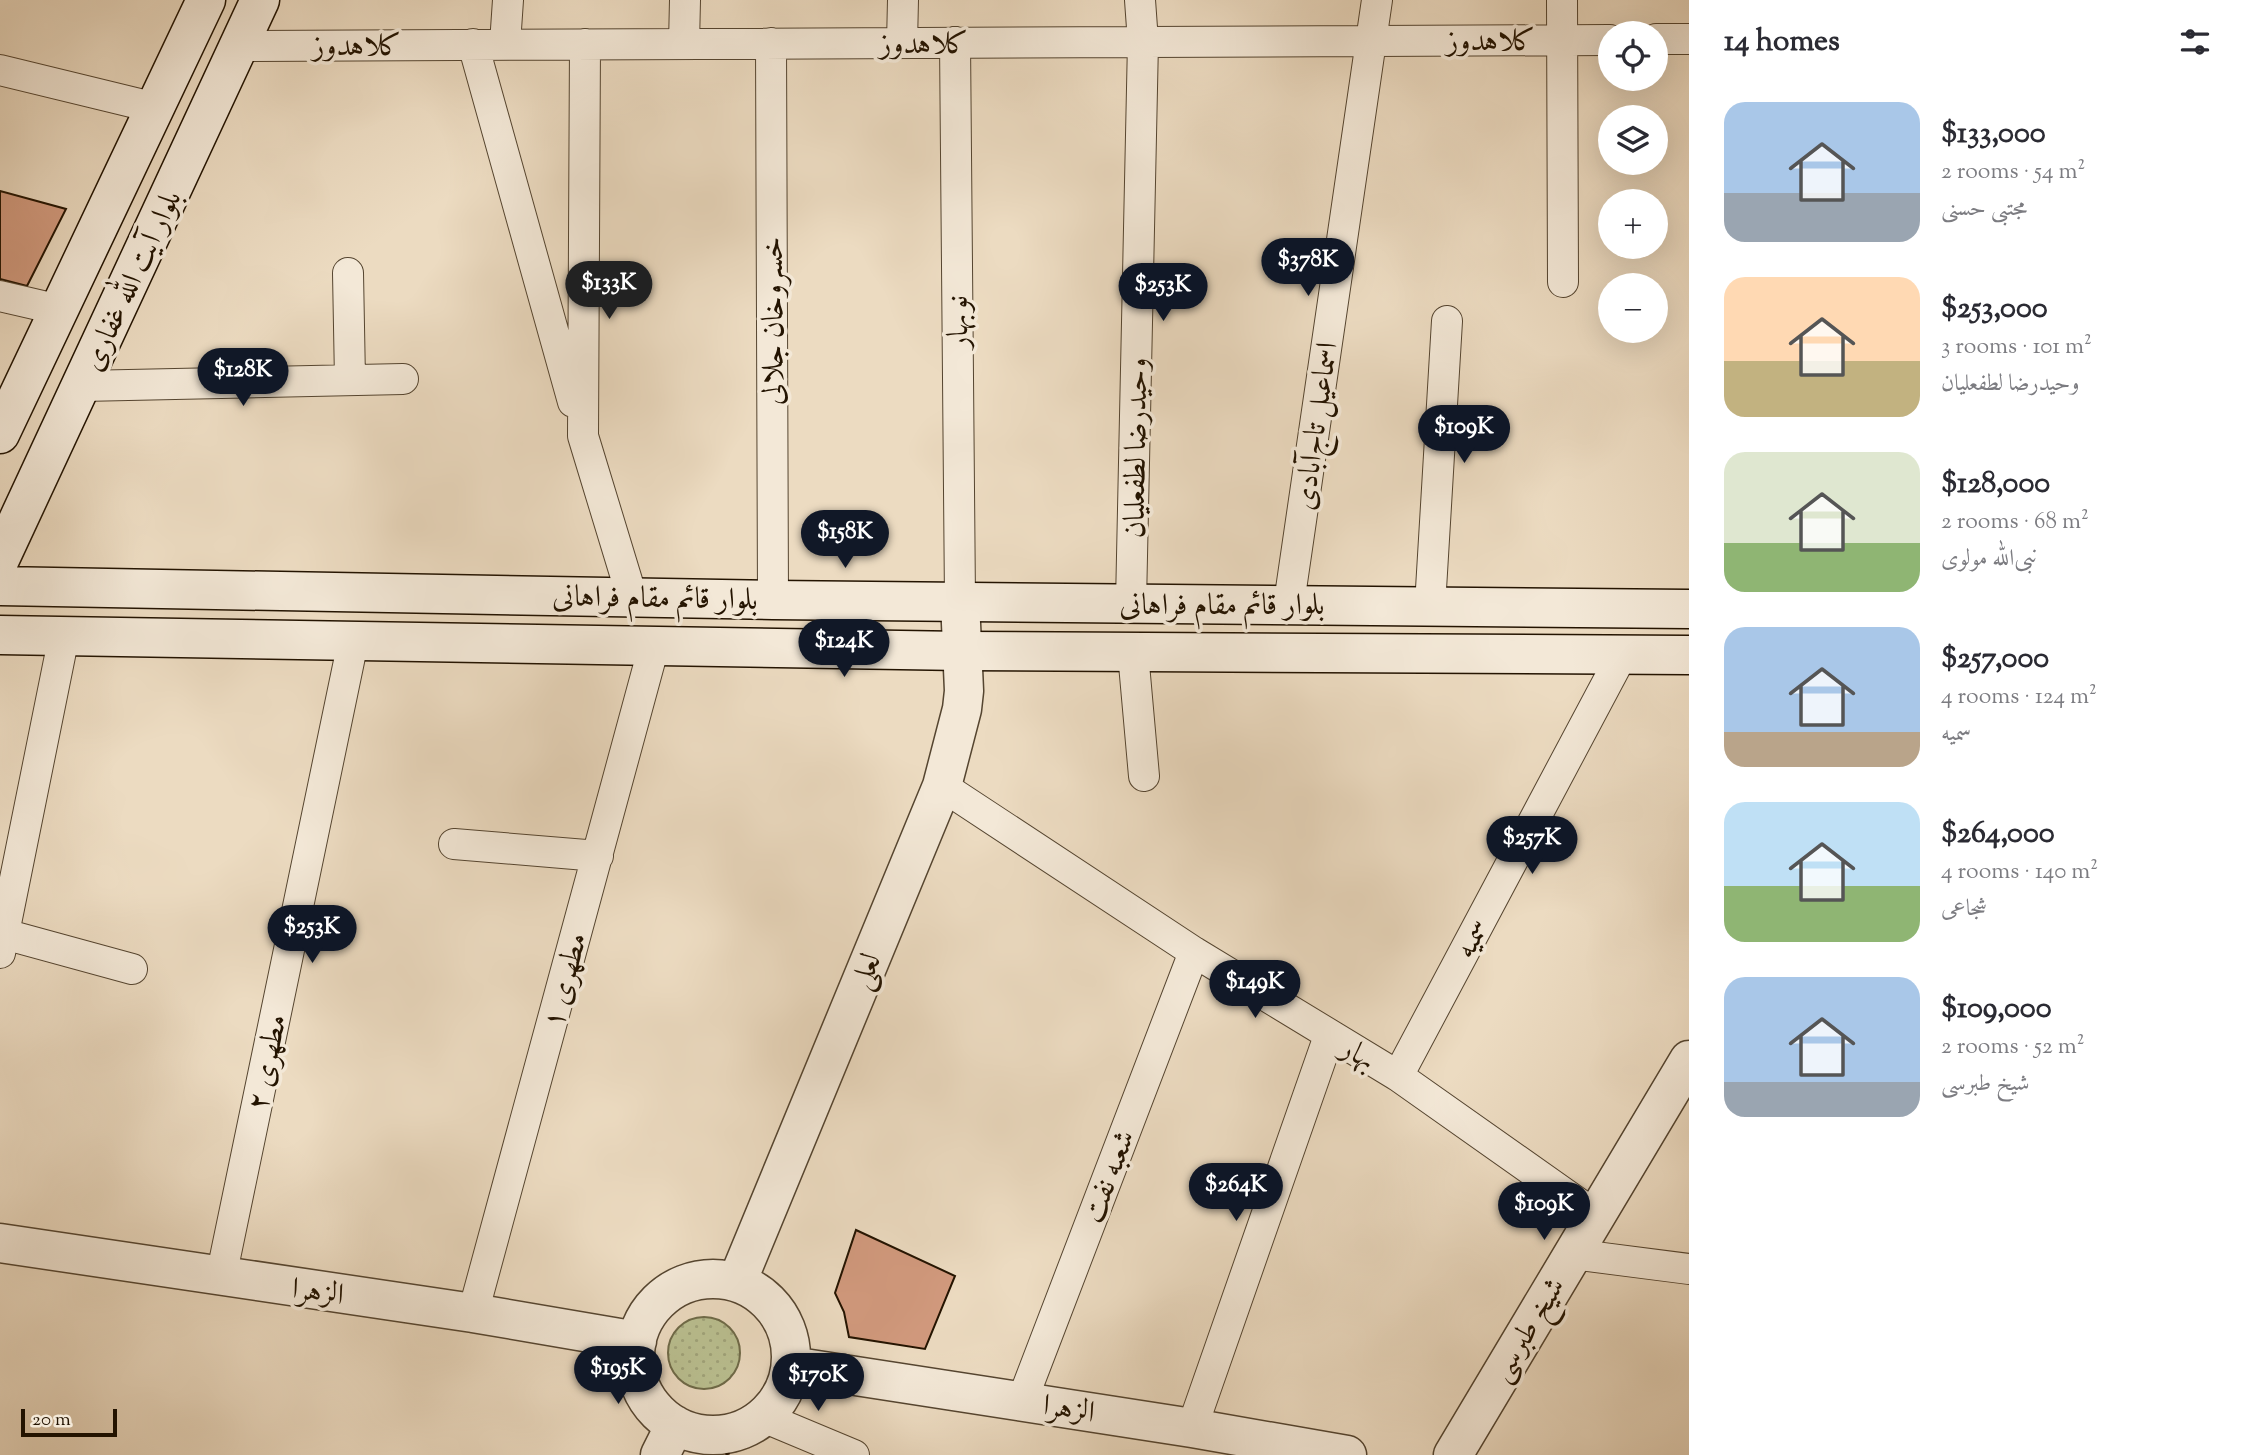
<!DOCTYPE html>
<meta charset="utf-8">
<style>
:root{--surface:#fff;--page:#f2f2f3;--text:#2b2b33;--muted:#7c7c81;--accent:#111827}
body{margin:0;font-family:"Sorts Mill Goudy",Amiri,serif;background:var(--page);color:var(--text);height:100vh;display:flex;flex-direction:column;font-size:26px;white-space:nowrap}
*{box-sizing:border-box;margin:0}
p{font-size:23px;color:var(--muted)}
.icon{flex:none;width:38px;height:38px;fill:none;stroke:currentColor;stroke-width:2;stroke-linecap:round;stroke-linejoin:round}
.map{position:relative;flex:1;overflow:hidden}
.sheet{display:flex;flex-direction:column;background:var(--surface);width:560px}
.sheet>*{flex:none}
.controls{position:absolute;left:1598px;top:21px;display:grid;gap:14px}
.controls a{display:grid;place-items:center;width:70px;height:70px;border-radius:50%;background:var(--surface);box-shadow:0 7px 28px #0002;font-size:35px}
.scale{position:absolute;left:21px;bottom:18px;width:96px;box-sizing:border-box;padding-left:7px;border:4px solid #231300;border-top:0;font-size:19px;line-height:24px;white-space:nowrap;color:#231300;-webkit-text-stroke:5px #f3e8d7;paint-order:stroke}
.price{position:absolute;translate:-50% -60px;padding:0 16px;border-radius:24px;background:var(--accent);color:#fff;font-size:23px;line-height:46px;filter:drop-shadow(0 2px 4px #0008)}
.price::after{content:'';position:absolute;left:50%;top:42px;width:21px;height:16px;margin-left:-10px;background:inherit;clip-path:polygon(0 0,100% 0,50% 100%)}
.price.on{background:#222;color:#fff}
ul{padding:0;list-style:none}
li{display:flex;align-items:center;gap:21px;height:175px;padding:0 35px}
li span{display:grid;place-items:center;flex:none;width:196px;height:140px;border-radius:21px;color:#555}
li>.icon{margin-inline-start:auto}
span .icon{width:84px;height:84px;fill:#fffc;stroke-width:1}
li b{font-size:30px}
h2{display:flex;justify-content:space-between;align-items:center;height:84px;padding:0 35px;font-size:30px}
main{display:flex;flex:1;min-height:0}
.map>svg:first-child{display:block}
</style>
<main>
<div class="map">
<svg width="1689" height="1455" viewBox="0 0 1689 1455">
<defs>
<pattern id="grass-dots" width="8" height="8" patternUnits="userSpaceOnUse" patternTransform="scale(1.75)"><rect width="8" height="8" fill="#bac091"/><path d="M2 2h.1M6 6h.1" fill="none" stroke="#a0a47b" stroke-width="1.8" stroke-linecap="round"/></pattern>
</defs>
<rect width="100%" height="100%" fill="#ecdbc1"/>
<filter id="stains"><feTurbulence type="fractalNoise" baseFrequency=".00286" numOctaves="4"/><feColorMatrix values="0 0 0 0 .2 0 0 0 0 .09 0 0 0 0 .02 0 0 0 .5 -.17"/></filter>
<radialGradient id="worn" r=".72"><stop offset=".6" stop-color="#630" stop-opacity="0"/><stop offset="1" stop-color="#630" stop-opacity=".3"/></radialGradient>
<path fill="url(#grass-dots)" stroke="#6e6a48" stroke-width="2" d="M668 1353a36 36 0 1 1 72 0a36 36 0 1 1-72 0Z"/>
<path fill="#d29a7e" stroke="#231300" stroke-width="2" d="M0 191 66 209 27 286 0 279Z
M856 1230 955 1276 925 1349 849 1337 844 1312 835 1293Z"/>
<g fill="none" stroke-linecap="round" stroke-linejoin="round">
<defs>
<path id="minor" d="M1562 0 1563 282
M1656 39H1689
M955 42 960 601
M771 43 773 600
M902 43 903 0
M473 44 573 402
M505 44 508 0
M585 44 583 436 632 597
M684 44 685 0
M239 46 1610 40
M0 70 156 108
M348 273 350 380
M0 296 60 310
M82 386 403 379
M1131 603 1143 42 1140 0
M1289 603 1377 0
M1430 606 1447 321
M1133 653 1144 776
M942 786 1194 952 1398 1076 1595 1215
M454 844 598 856
M4 934 132 969
M0 953 64 636
M1398 1076 1623 653
M1572 1254 1689 1269
M221 1277 353 642
M473 1313 654 646
M1022 1401 1194 952
M763 1417 854 1455
M1192 1428 1329 1036"/>
<path id="tertiary" d="M0 1243 473 1313 637 1341
M635 1357a78 78 0 1 1 156 0a78 78 0 1 1-156 0Z
M737 1282 942 786 962 709 964 691 960 601
M791 1366 1192 1428 1347 1455
M660 1455 675 1425
M1453 1455 1689 1060"/>
<path id="secondary" d="M0 434 206 0
M0 559 260 0
M0 586 773 600 1689 609
M0 635 962 651 1689 655"/>
</defs>
<use href="#minor" stroke="#554530" stroke-width="32"/>
<use href="#tertiary" stroke="#554530" stroke-width="41"/>
<use href="#secondary" stroke="#231300" stroke-width="41"/>
<path stroke="#231300" stroke-width="4.5" stroke-dasharray="5 3.5" stroke-linecap="butt" d="M720 1435 728 1455"/>
<use href="#minor" stroke="#f3e8d7" stroke-width="30"/>
<use href="#tertiary" stroke="#f3e8d7" stroke-width="38"/>
<use href="#secondary" stroke="#f3e8d7" stroke-width="38"/>
</g>
<g text-anchor="middle" stroke-width="7" stroke-linejoin="round" paint-order="stroke">
<g font-size="30" fill="#231300" stroke="#f3e8d7">
<text x="1491" y="50">کلاهدوز</text>
<text x="924" y="53">کلاهدوز</text>
<text x="357" y="55">کلاهدوز</text>
<text transform="translate(131 280) rotate(-65)" y="10">بلوار آیت الله غفاری</text>
<text transform="translate(772 321) rotate(-90)" y="10">خسروخان جلالی</text>
<text transform="translate(957 322) rotate(-91)" y="10">نوبهار</text>
<text transform="translate(1315 426) rotate(-82)" y="10">اسماعیل تاج‌آبادی</text>
<text transform="translate(1135 448) rotate(-89)" y="10">وحیدرضا لطفعلیان</text>
<text transform="translate(655 597) rotate(1)" y="10">بلوار قائم مقام فراهانی</text>
<text x="1222" y="614">بلوار قائم مقام فراهانی</text>
<text transform="translate(1471 938) rotate(-62)" y="10">سمیه</text>
<text transform="translate(865 971) rotate(-68)" y="10">لعلی</text>
<text transform="translate(564 980) rotate(-75)" y="10">مطهری ۱</text>
<text transform="translate(1359 1053) rotate(30)" y="10">بهار</text>
<text transform="translate(266 1062) rotate(-78)" y="10">مطهری ۲</text>
<text transform="translate(1108 1176) rotate(-69)" y="10">شعبه نفت</text>
<text transform="translate(318 1291) rotate(8)" y="10">الزهرا</text>
<text transform="translate(1527 1329) rotate(-59)" y="10">شیخ طبرسی</text>
<text transform="translate(1069 1408) rotate(9)" y="10">الزهرا</text>
</g>
</g>
<rect width="100%" height="100%" filter="url(#stains)"/>
<rect width="100%" height="100%" fill="url(#worn)"/>
</svg>
<div class="controls">
<a><svg class="icon" aria-label="locate" viewBox="0 0 24 24"><circle cx="12" cy="12" r="6"/><path d="M12 2v4M12 18v4M2 12h4M18 12h4"/></svg></a>
<a><svg class="icon" aria-label="layers" viewBox="0 0 24 24"><path d="M12 4l9 5-9 5-9-5zM3 14l9 5 9-5"/></svg></a>
<a>+</a>
<a>−</a>
</div>
<div class="scale">20 m</div>
<b class="price" style="left:1308px;top:298px">$378K</b>
<b class="price on" style="left:609px;top:321px">$133K</b>
<b class="price" style="left:1163px;top:323px">$253K</b>
<b class="price" style="left:243px;top:408px">$128K</b>
<b class="price" style="left:1464px;top:465px">$109K</b>
<b class="price" style="left:845px;top:570px">$158K</b>
<b class="price" style="left:844px;top:679px">$124K</b>
<b class="price" style="left:1532px;top:876px">$257K</b>
<b class="price" style="left:312px;top:965px">$253K</b>
<b class="price" style="left:1255px;top:1020px">$149K</b>
<b class="price" style="left:1236px;top:1223px">$264K</b>
<b class="price" style="left:1544px;top:1242px">$109K</b>
<b class="price" style="left:618px;top:1406px">$195K</b>
<b class="price" style="left:818px;top:1413px">$170K</b>
</div>
<section class="sheet">
<h2>14 homes<svg class="icon" aria-label="filters" viewBox="0 0 24 24"><path d="M4 7h16M4 17h16"/><circle cx="9" cy="7" r="2"/><circle cx="15" cy="17" r="2"/></svg></h2>
<ul>
<li><span style="background:linear-gradient(#a9c7e8 65%,#9aa5b1 0)"><svg class="icon" aria-label="home" viewBox="0 0 24 24"><path d="M3 11l9-7 9 7M6 9v11h12V9"/></svg></span><div><b>$133,000</b><p>2 rooms · 54 m²</p><p>مجتبی حسنی</p></div></li>
<li><span style="background:linear-gradient(#ffd9b3 60%,#c2b280 0)"><svg class="icon" aria-label="home" viewBox="0 0 24 24"><path d="M3 11l9-7 9 7M6 9v11h12V9"/></svg></span><div><b>$253,000</b><p>3 rooms · 101 m²</p><p>وحیدرضا لطفعلیان</p></div></li>
<li><span style="background:linear-gradient(#dfe7d0 65%,#8fb573 0)"><svg class="icon" aria-label="home" viewBox="0 0 24 24"><path d="M3 11l9-7 9 7M6 9v11h12V9"/></svg></span><div><b>$128,000</b><p>2 rooms · 68 m²</p><p>نبی‌الله مولوی</p></div></li>
<li><span style="background:linear-gradient(#a9c7e8 75%,#b9a48a 0)"><svg class="icon" aria-label="home" viewBox="0 0 24 24"><path d="M3 11l9-7 9 7M6 9v11h12V9"/></svg></span><div><b>$257,000</b><p>4 rooms · 124 m²</p><p>سمیه</p></div></li>
<li><span style="background:linear-gradient(#bfe0f5 60%,#8fb573 0)"><svg class="icon" aria-label="home" viewBox="0 0 24 24"><path d="M3 11l9-7 9 7M6 9v11h12V9"/></svg></span><div><b>$264,000</b><p>4 rooms · 140 m²</p><p>شجاعی</p></div></li>
<li><span style="background:linear-gradient(#a9c7e8 75%,#9aa5b1 0)"><svg class="icon" aria-label="home" viewBox="0 0 24 24"><path d="M3 11l9-7 9 7M6 9v11h12V9"/></svg></span><div><b>$109,000</b><p>2 rooms · 52 m²</p><p>شیخ طبرسی</p></div></li>
</ul>
</section>
</main>
